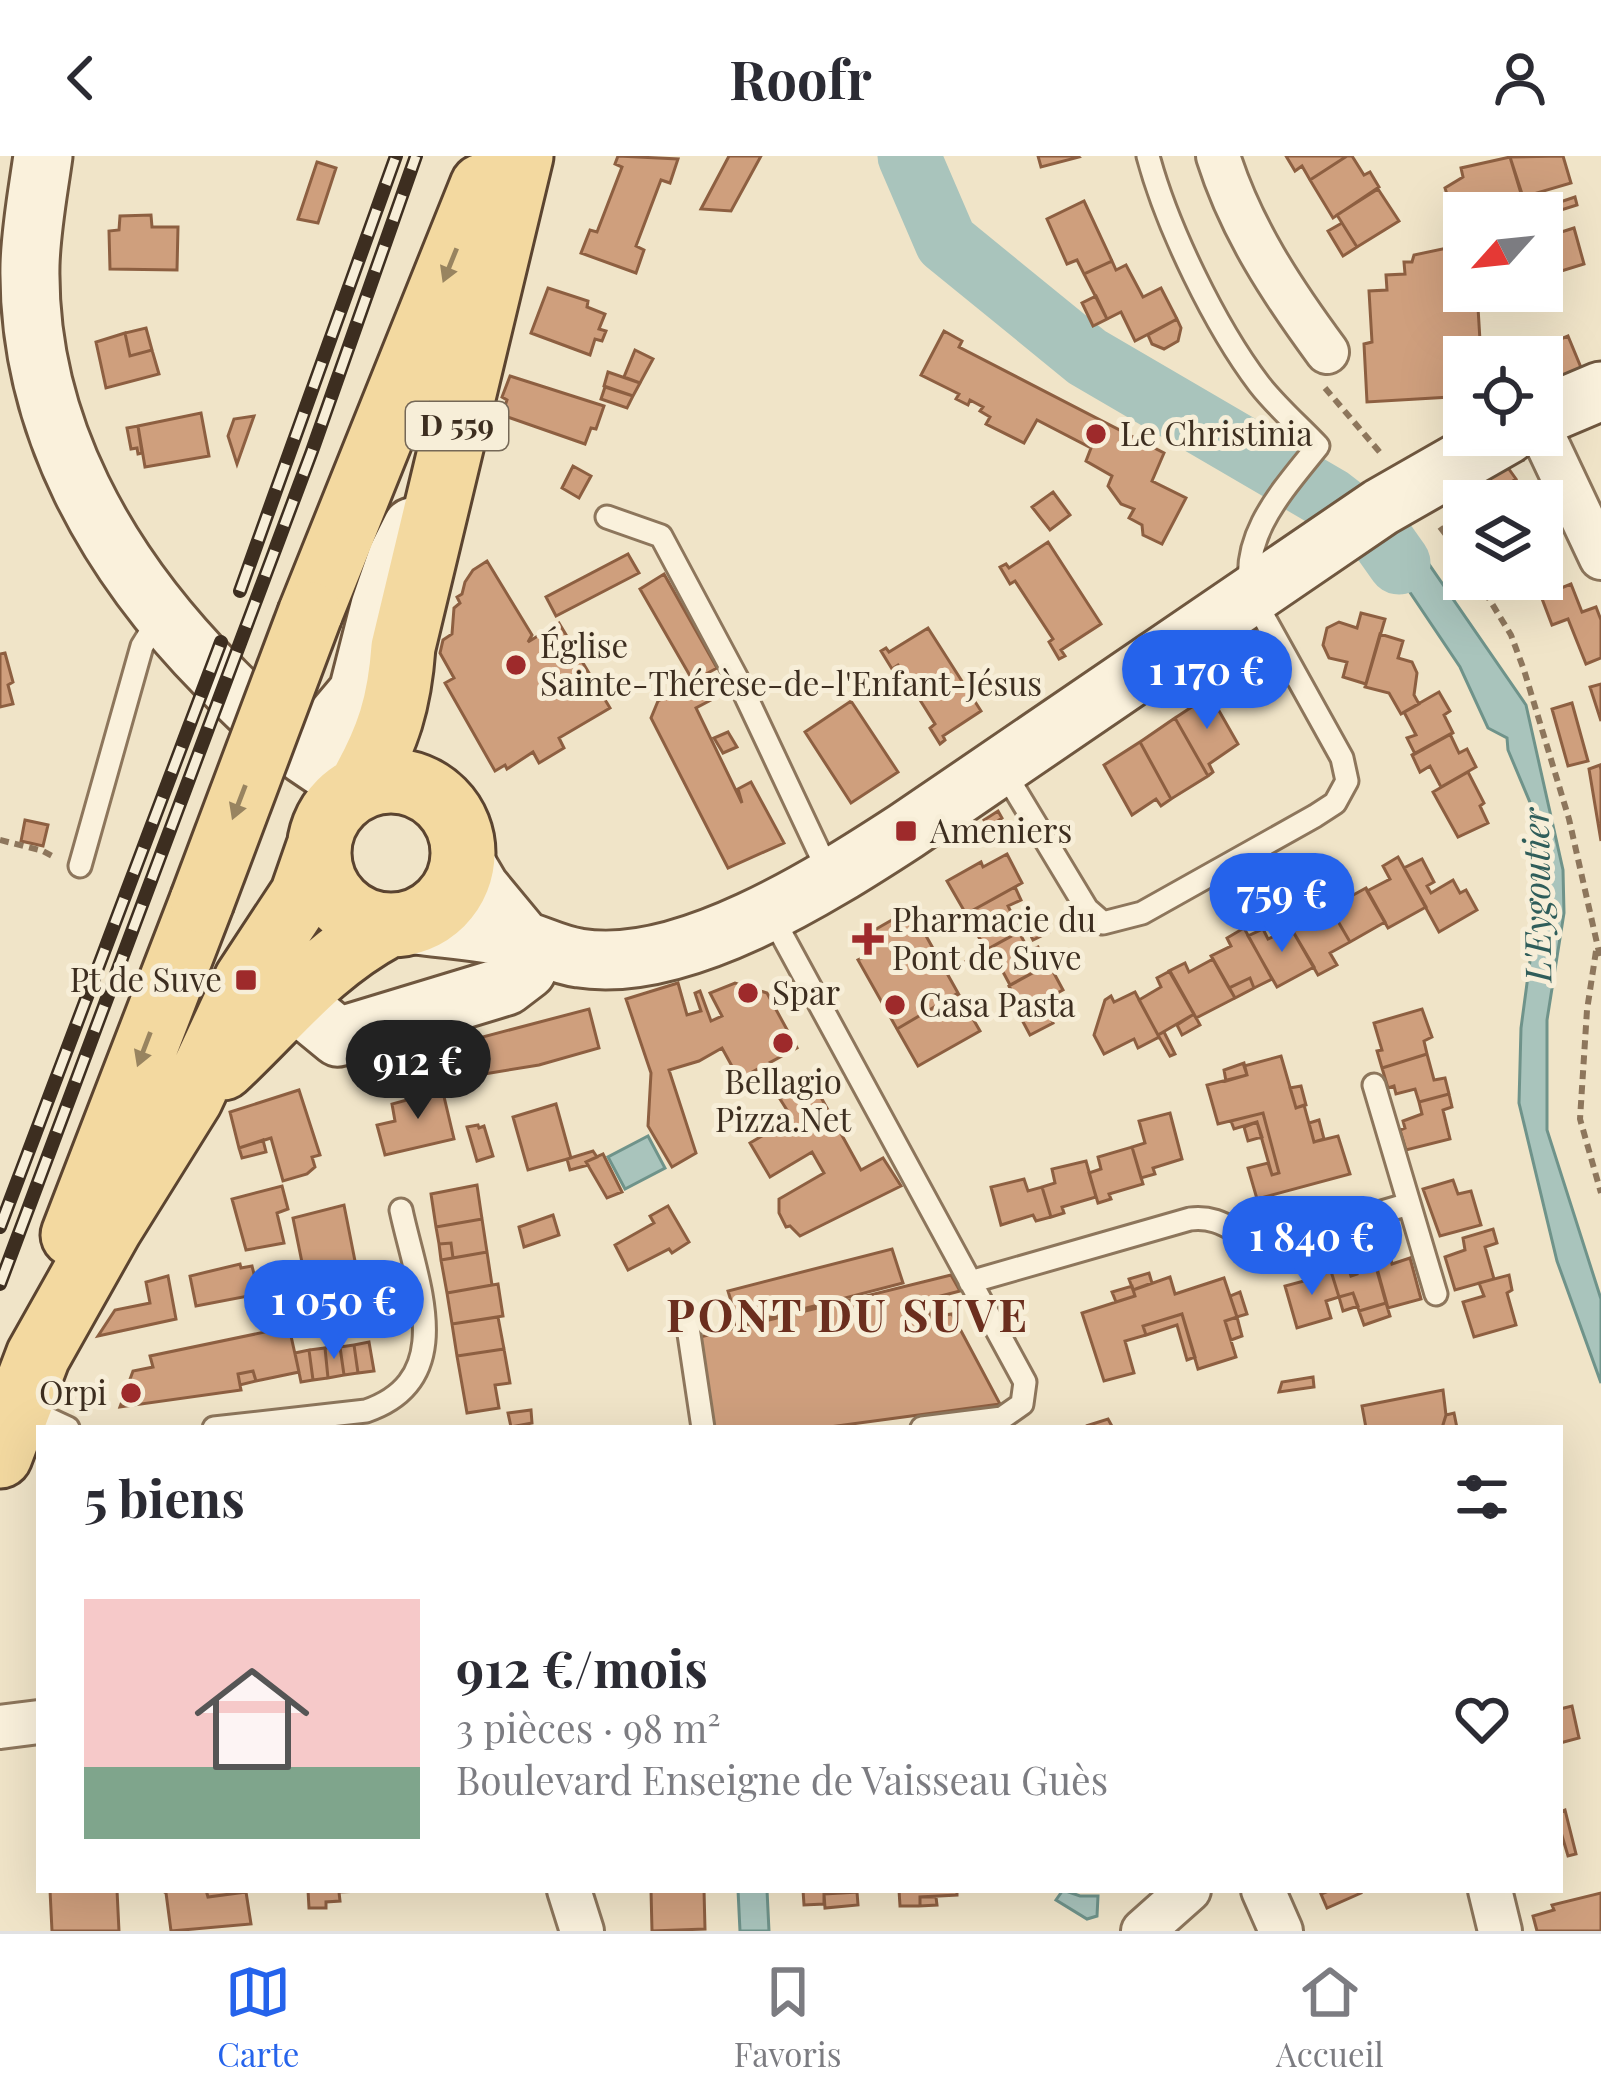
<!DOCTYPE html>
<html lang="fr">
<meta charset="utf-8">
<style>
:root{--surface:#fff;--page:#f7f7f7;--text:#2b2b33;--muted:#7c7c81;--line:#e1e1e2;--accent:#2563eb}
body{margin:0;font-family:"Playfair Display",serif;background:var(--page);color:var(--text);height:100vh;display:flex;flex-direction:column;font-size:45px;white-space:nowrap}
*{box-sizing:border-box;margin:0}
p{font-size:39px;color:var(--muted)}
.icon{flex:none;width:66px;height:66px;fill:none;stroke:currentColor;stroke-width:2;stroke-linecap:round;stroke-linejoin:round}
.map{position:relative;flex:1;overflow:hidden}
.drawer{position:absolute;left:36px;top:1269px;width:1527px;height:468px;display:flex;flex-direction:column;background:var(--surface);border-radius:0px;box-shadow:0 12px 48px #0002}
.drawer>*{flex:none}
.needle{width:78px;rotate:243deg}
.controls{position:absolute;left:1443px;top:36px;display:grid;gap:24px}
.controls a{display:grid;place-items:center;width:120px;height:120px;border-radius:0px;background:var(--surface);box-shadow:0 12px 48px #0002;font-size:60px}
.price{position:absolute;translate:-50% -102px;padding:0 27px;border-radius:42px;background:var(--accent);color:#fff;font-size:39px;line-height:78px;filter:drop-shadow(0 3px 6px #0008)}
.price::after{content:'';position:absolute;left:50%;top:72px;width:36px;height:27px;margin-left:-18px;background:inherit;clip-path:polygon(0 0,100% 0,50% 100%)}
.price.active{background:#222;color:#fff}
ul{padding:0;list-style:none}
li{display:flex;align-items:center;gap:36px;height:300px;padding:0 48px}
li span{display:grid;place-items:center;flex:none;width:336px;height:240px;border-radius:0px;color:#555}
li>.icon{margin-inline-start:auto}
span .icon{width:144px;height:144px;fill:#fffc;stroke-width:1}
li b{font-size:51px}
h2{display:flex;justify-content:space-between;align-items:center;height:144px;padding:0 48px;font-size:51px}
header{display:flex;justify-content:space-between;align-items:center;height:156px;padding:0 48px;background:var(--surface);font-size:54px;font-weight:700}
.dock{display:flex;justify-content:space-around;align-items:center;height:168px;border-top:3px solid var(--line);background:var(--surface);font-size:33px;color:var(--muted)}
.dock a{display:grid;justify-items:center;gap:6px}
.dock .active{color:var(--accent)}
.map>svg:first-child{display:block}
</style>
<header><svg class="icon" aria-label="back" viewBox="0 0 24 24"><path d="M15 5l-7 7 7 7"/></svg>Roofr<svg class="icon" aria-label="person" viewBox="0 0 24 24"><circle cx="12" cy="8" r="4"/><path d="M4 21q1-7 8-7t8 7"/></svg></header>
<div class="map">
<svg width="1601" height="1775" viewBox="0 0 1601 1775">
<rect width="100%" height="100%" fill="#f0e4c8"/>
<path fill="#a9c4bc" stroke="#6f938a" stroke-width="3" d="M1398 373 1426 404 1526 549 1563 714 1564 757 1547 864V974L1601 1143V1227L1557 1105 1519 947 1521 872 1541 723 1534 656 1508 594 1507 582 1488 572 1460 511 1405 429 1361 397Z
M648 980 665 1012 625 1033 608 1001Z
M738 1734H767L769 1775H740Z
M1063 1734 1080 1740H1098L1097 1760 1087 1763 1056 1744Z"/>
<g fill="none" stroke-linecap="round" stroke-linejoin="round">
<path stroke="#a9c4bc" stroke-width="63" d="M909 0 946 86 1087 201 1330 343 1382 383 1399 407"/>
</g>
<path fill="#cf9f7d" stroke="#8d5f41" stroke-width="3" d="M618 0 678 3 670 27 661 24 636 90 644 94 636 117 581 97 590 74 597 76 622 11 615 8Z
M729 0H761L731 55 701 53Z
M1038 0H1078L1079 1 1041 11Z
M1286 0H1347L1310 24 1302 10 1295 15Z
M1347 0H1352L1364 19 1370 16 1379 31 1333 62 1310 24Z
M1563 0 1571 27 1523 41 1510 1Z
M1510 1 1523 44 1482 57H1464V63L1455 65 1445 32 1463 21 1461 12Z
M317 6 336 12 318 67 298 63Z
M1378 33 1399 65 1357 91 1337 59Z
M1575 41 1577 49 1542 60 1527 57Z
M1084 45 1112 105 1084 118 1077 104 1067 108 1047 63Z
M151 59 152 71H178L177 114 110 113 109 75 119 74 120 60Z
M1342 67 1357 91 1343 100 1328 75Z
M1574 72 1584 108 1542 121V82Z
M1447 92 1453 94 1454 104 1464 103V135H1477L1481 201H1464V217L1449 218 1450 241 1367 246 1364 188 1372 186 1369 135 1387 134 1386 119 1405 118 1404 106H1412L1414 99Z
M1112 105 1116 114 1126 109 1143 141 1161 132 1177 163 1135 185 1121 156 1107 163 1084 118Z
M548 132 588 145 587 151 605 158 599 173 606 175 602 185 595 183 590 199 531 177Z
M1096 140 1107 163 1093 170 1082 147Z
M1177 163 1181 172 1178 185 1164 193 1152 188 1148 179Z
M146 172 152 194 130 200 125 177Z
M944 175 962 185 959 191 1164 297 1152 325 1186 342 1162 388 1143 379 1142 369 1129 362 1134 353 1121 348 1108 330 1112 320 1086 305 1091 292 1037 264 1024 287 986 268 990 261 980 255 983 251 970 244 968 249 956 243 959 238 921 219Z
M125 177 130 200 152 194 159 218 106 232 96 186Z
M1568 180 1582 214 1562 222 1548 188Z
M635 194 653 203 640 227 624 221Z
M608 216 640 227 633 240 604 230Z
M510 220 604 250 596 273 591 272 585 288 502 259 507 244 502 241Z
M605 231 633 240 627 252 601 243Z
M201 257 209 300 145 311 138 270Z
M254 260 237 308 228 280 234 263Z
M138 270 142 297 138 298 137 292 131 293 127 272Z
M1506 309 1516 323 1497 335 1505 345H1464V364L1451 349Z
M573 310 591 320 579 342 562 332Z
M1543 327 1572 363 1553 374 1542 360V345H1532L1526 337Z
M1053 336 1070 359 1050 374 1032 351Z
M1048 386 1101 468 1061 494 1065 500 1059 503 1049 486 1053 483 1015 425 1010 428 1000 411 1006 408 1009 412Z
M628 398 639 417 556 460 546 441Z
M487 405 532 479 528 486 559 467 610 552 559 582 564 592 539 607 533 596 507 613 505 609 495 615 445 527 454 522 440 497 443 484 452 478 454 452 460 447 457 441 462 438 465 426 473 414Z
M664 418 717 512 693 525 640 433Z
M1571 428 1582 456 1596 451 1601 464V502L1586 508 1568 463 1552 469 1541 440Z
M1361 457 1385 463 1366 528 1343 521 1347 506 1329 502 1323 489 1327 472 1339 466 1357 472Z
M928 472 981 555 943 580 945 584 940 588 930 572 935 568 898 509 892 513 881 495 886 492 889 496Z
M1380 478 1403 485 1398 502 1412 506 1417 517 1414 539 1419 548 1401 558 1389 537 1365 531Z
M5 497 13 526 8 529 13 548 0 551V498Z
M1601 528V565L1590 531Z
M685 531 689 539 707 532 713 543 696 552 742 647 738 633 751 626 784 687 728 712 651 562 658 545Z
M1439 536 1450 555 1444 559 1453 577 1415 598 1407 582 1416 579 1404 556Z
M1210 539 1238 588 1209 608 1213 616 1208 620 1175 562Z
M851 545 898 616 851 647 805 576Z
M1572 547 1588 605 1568 610 1552 553Z
M1175 562 1208 620 1171 643 1140 586Z
M728 576 737 591 723 597 714 582Z
M1450 578 1459 597 1467 593 1476 611 1441 631 1430 610 1420 616 1412 599Z
M1140 586 1171 643 1161 650 1156 643 1132 659 1104 609Z
M1600 609 1601 614V685L1589 613Z
M1468 616 1484 647 1480 650 1488 667 1458 681 1433 636Z
M998 655 1002 662 988 672 984 664Z
M25 664 48 669 43 690 21 685Z
M1007 698 1022 727 966 758 947 725 981 706 983 711Z
M1398 701 1426 751 1388 772 1367 735 1390 723 1383 710Z
M1422 703 1434 726 1427 730 1431 737 1453 724 1460 737 1466 734 1477 754 1439 776 1404 712Z
M1015 731 1021 744 1008 750 1020 775 986 794 966 758Z
M1366 732 1385 766 1350 786 1325 743 1339 735 1344 744Z
M1308 738 1314 750 1304 755 1298 743Z
M1298 743 1304 755 1325 743 1350 786 1330 797 1337 809 1318 819 1280 753Z
M911 753 958 837 897 873 858 804 864 801 867 785 864 780Z
M1042 764 1049 776 1033 784 1027 772Z
M1244 772 1272 823 1254 832 1250 822 1229 832 1211 800 1231 790 1227 782Z
M1291 772 1314 811 1277 831 1248 780 1263 773 1268 783Z
M1019 776 1029 795 1038 791 1047 809 1010 829 995 801 972 814 966 805Z
M1213 803 1235 842 1196 862 1169 815 1185 807 1189 816Z
M1049 808 1063 834 1050 841 1055 851 1047 854 1053 867 1030 879 1013 847 1017 845 1009 830Z
M1170 815 1194 858 1158 879 1139 844 1161 831 1157 822Z
M1250 822 1254 832 1235 842 1229 832Z
M678 827 687 859 701 855 695 837 700 835 711 865 722 860 710 837 735 827 767 837 797 892 739 923 722 892 699 905 669 914 696 997 672 1011 648 970 651 917 626 843Z
M1135 836 1159 881 1138 892 1134 883 1104 898 1094 879 1105 844 1111 840 1114 846Z
M958 837 980 875 918 910 897 873Z
M589 853 599 892 539 909 472 920 460 887Z
M1422 853 1432 881 1424 885 1427 898 1382 912 1377 895 1382 894 1374 867Z
M1194 858 1200 869 1182 879 1177 869Z
M1164 876 1175 898 1170 900 1158 879Z
M1427 898 1434 924 1445 922 1449 938 1419 946 1415 933 1396 938 1394 930 1388 932 1382 912Z
M1281 900 1296 952 1304 949 1314 986 1338 980 1350 1018 1257 1043 1248 1012 1268 1007 1272 1019 1279 1017 1263 957 1218 968 1207 929 1247 919 1244 910Z
M1244 907 1247 919 1226 925 1224 914Z
M812 925 861 1014 883 1002 901 1030 800 1080 790 1070 786 1071 779 1057V1043L824 1017 812 996 770 1021 750 987 792 962 780 943Z
M441 928 454 983 385 999 377 969 395 965 392 948 418 941 416 934Z
M1301 930 1306 949 1296 952 1290 932Z
M299 934 320 999 312 1001 315 1011 307 1018 283 1025 271 982 239 992 230 956Z
M1449 938 1452 951 1443 954 1450 983 1406 994 1400 974 1405 972 1403 965 1422 958 1419 946Z
M556 948 571 1002 528 1014 513 961Z
M1170 957 1182 1003 1153 1012 1155 1018 1141 1022 1132 991 1145 987 1139 965Z
M1263 957 1279 1017 1272 1019 1257 966 1234 973 1231 965Z
M1319 964 1324 983 1314 986 1309 967Z
M1257 966 1262 981 1248 985 1244 971Z
M478 969 479 972 484 970 493 1000 477 1005 467 971Z
M263 984 266 996 242 1002 239 992Z
M1132 991 1143 1028 1109 1038 1111 1043 1098 1047 1089 1017 1101 1013 1098 1001Z
M593 995 597 1001 586 1006 588 1009 570 1014 567 1003Z
M603 998 622 1036 607 1042 586 1006Z
M1086 1005 1096 1041 1062 1051 1064 1057 1051 1061 1042 1031 1055 1027 1052 1013Z
M1024 1023 1028 1035 1042 1031 1051 1061 1036 1065 1033 1059 1001 1069 991 1031Z
M1453 1024 1458 1038 1471 1035 1481 1069 1440 1080 1423 1033Z
M477 1029 482 1063 436 1071 431 1038Z
M282 1030 288 1053 277 1057 284 1087 246 1094 232 1043Z
M344 1049 366 1161 315 1172 308 1137 303 1132 307 1131 293 1062Z
M668 1050 689 1086 672 1097 669 1093 628 1114 615 1089 654 1067 650 1060Z
M553 1059 559 1079 524 1091 519 1071Z
M482 1063 487 1096 453 1102 451 1087 439 1088 436 1071Z
M1493 1073 1497 1087 1485 1091 1494 1123 1455 1134 1445 1101 1465 1094 1463 1082Z
M451 1087 453 1102 441 1104 439 1088Z
M892 1093 903 1127 737 1170 727 1151 732 1148 728 1135Z
M1389 1095 1392 1108 1410 1102 1421 1143 1388 1152 1373 1098Z
M487 1096 492 1129 447 1137 441 1104Z
M1374 1104 1386 1147 1359 1155 1353 1137 1339 1141 1330 1112 1347 1107 1351 1120 1357 1118 1355 1110Z
M240 1108 241 1112 252 1110 259 1138 196 1150 190 1120Z
M1330 1112 1339 1141 1326 1145 1331 1162 1297 1172 1285 1130 1319 1121 1317 1115Z
M1149 1117 1152 1127 1133 1134 1129 1123Z
M951 1119 960 1135 925 1144 931 1161 952 1158 1000 1248 822 1272H712L700 1181Z
M1509 1119 1512 1134 1507 1137 1516 1169 1474 1181 1463 1146 1484 1140 1479 1127Z
M168 1120 176 1163 98 1180 115 1154 150 1147 146 1126Z
M1170 1121 1175 1138 1224 1122 1237 1161 1225 1165 1236 1201 1198 1213 1182 1158 1143 1170 1146 1179 1125 1185 1134 1217 1104 1225 1082 1157 1135 1140 1133 1134Z
M498 1128 503 1160 452 1168 447 1137Z
M1132 1130 1135 1140 1116 1146 1112 1136Z
M1240 1136 1247 1158 1237 1161 1230 1140Z
M1353 1137 1358 1150 1343 1155 1339 1141Z
M1386 1147 1390 1160 1364 1169 1359 1155Z
M1182 1158 1195 1201 1187 1204 1177 1169 1146 1179 1143 1170Z
M498 1161 504 1193 457 1200 452 1168Z
M1237 1161 1242 1180 1231 1184 1225 1165Z
M289 1171 299 1216 256 1225 253 1215 238 1218 241 1234 120 1251 133 1215 153 1211 150 1200Z
M369 1186 374 1215 358 1217 354 1189Z
M354 1189 358 1217 344 1219 340 1191Z
M340 1191 344 1219 328 1222 325 1192Z
M325 1192 328 1222 313 1224 309 1194Z
M504 1193 510 1227 495 1229 499 1252 467 1257 457 1200Z
M309 1194 313 1224 301 1226 295 1197Z
M253 1215 256 1225 240 1229 238 1218Z
M1313 1221 1314 1231 1279 1236 1282 1226Z
M1443 1234 1446 1259 1442 1272H1366L1362 1250Z
M531 1254 532 1267 511 1271 508 1257Z
M1454 1257 1457 1272H1442L1446 1259Z
M1108 1263 1113 1272 1086 1270Z
M1572 1550 1579 1582 1560 1587V1553Z
M1565 1654 1576 1698 1568 1700 1560 1673V1656Z
M50 1734H117L119 1775H52Z
M161 1734H206L208 1741 246 1736 251 1768 171 1775 166 1737Z
M206 1734H246V1736L208 1741Z
M308 1734H361V1735L339 1736 340 1745 326 1746V1752H309Z
M651 1734H704L705 1773 652 1775Z
M803 1734H857V1736L824 1738V1748L804 1749Z
M899 1734H957V1739L920 1741V1750H900Z
M1331 1734H1360L1361 1737 1327 1752 1321 1738Z
M857 1736 858 1749 825 1752 824 1738Z
M1601 1737V1775H1537L1533 1760 1554 1754 1552 1749Z
M920 1741H936L937 1749 920 1750Z"/>
<g fill="none" stroke-linecap="round" stroke-linejoin="round">
<defs>
<path id="service" d="M607 361 661 380 740 528 829 717
M1003 614 1087 753 1103 767 1142 757 1315 660 1335 647 1347 625 1342 602 1252 440C1238 381 1283 334 1318 290 1299 270 1276 250 1259 228 1215 170 1167 71 1148 0
M80 710 142 490 160 461
M770 757 1025 1226 1022 1248 1002 1262 922 1272
M1374 929 1436 1138
M970 1126 1190 1063C1225 1058 1241 1086 1273 1088L1409 1048
M686 1158 703 1272
M25 1252 68 1272
M214 1272 366 1255C460 1223 416 1125 401 1054"/>
<path id="minor" d="M1218 0C1241 73 1282 135 1327 196
M1542 277 1601 402
M0 1571 39 1566
M569 1734 582 1775
M1263 1734 1281 1775
M1490 1734 1500 1775
M1143 1775 1189 1734"/>
<path id="secondary" d="M43 0C38 36 31 72 30 109 27 269 108 409 218 520 262 564 301 605 360 631
M1542 260 1601 235
M286 588 332 567 358 536 380 450 397 401 412 371
M463 703 480 732 523 784
M409 768C445 773 482 775 518 783 538 788 557 799 579 802 682 819 823 729 906 675L1381 351 1507 279
M299 832 310 858 338 881 506 830 527 814 537 792"/>
<path id="primary" d="M310 458 482 30
M319 697a72 72 0 1 1 144 0a72 72 0 1 1-144 0Z
M360 631C388 582 399 547 403 491L521 0
M223 912C279 860 318 807 387 770
M73 1079 202 745
M0 1300 38 1200 110 1072 191 942 246 824 302 739 318 693"/>
</defs>
<use href="#service" stroke="#8d765c" stroke-width="27"/>
<use href="#minor" stroke="#8d765c" stroke-width="48"/>
<use href="#secondary" stroke="#6f573f" stroke-width="63"/>
<use href="#primary" stroke="#5b4430" stroke-width="69"/>
<path stroke="#8d765c" stroke-width="6" stroke-dasharray="9 6" stroke-linecap="butt" d="M1325 232 1383 300
M1440 371 1464 402
M1477 423 1511 479 1524 514 1569 663 1601 805
M0 684 43 695 56 702
M1596 795 1587 854 1580 963 1601 1037"/>
<use href="#service" stroke="#faf1dc" stroke-width="21"/>
<use href="#minor" stroke="#faf1dc" stroke-width="42"/>
<use href="#secondary" stroke="#faf1dc" stroke-width="57"/>
<use href="#primary" stroke="#f3d9a0" stroke-width="63"/>
<defs>
<path id="rail" d="M240 435 396 0
M0 1071 221 486
M0 1128 312 295 416 0"/>
</defs>
<use href="#rail" stroke="#3d2e20" stroke-width="14"/>
<use href="#rail" stroke="#f7eed8" stroke-width="9" stroke-dasharray="27" stroke-linecap="butt"/>
<defs>
<path id="primary-bridge" d="M202 745 310 458"/>
</defs>
<use href="#primary-bridge" stroke="#5b4430" stroke-width="69" stroke-linecap="butt"/>
<use href="#primary-bridge" stroke="#f3d9a0" stroke-width="63"/>
</g>
<defs><path id="oneway-solid" d="M-6-.8H1V-3.2L6.5 0L1 3.2V.8H-6Z" transform="scale(3)"/></defs>
<g fill="#988460">
<use href="#oneway-solid" transform="translate(450 109) rotate(112)"/>
<use href="#oneway-solid" transform="translate(239 646) rotate(111)"/>
<use href="#oneway-solid" transform="translate(144 893) rotate(111)"/>
</g>
<g fill="#9e2a2b" stroke="#f7eed8" stroke-width="4.5">
<circle cx="1096" cy="278" r="12"/>
<circle cx="516" cy="509" r="12"/>
<rect x="894" y="663" width="24" height="24" rx="6"/>
<path d="M862 765h12v12h12v12h-12v12h-12v-12h-12v-12h12z"/>
<rect x="234" y="812" width="24" height="24" rx="6"/>
<circle cx="748" cy="837" r="12"/>
<circle cx="895" cy="849" r="12"/>
<circle cx="783" cy="887" r="12"/>
<circle cx="131" cy="1237" r="12"/>
</g>
<g text-anchor="middle" stroke-width="10" stroke-linejoin="round" paint-order="stroke">
<rect fill="#f7eed8" stroke="#756857" stroke-width="3" x="406" y="246" width="102" height="48" rx="9"/>
<g font-size="30" font-weight="bold" fill="#3d2e20">
<text x="457" y="280">D 559</text>
</g>
<g font-size="33" fill="#3d2e20" stroke="#f7eed8" text-anchor="start">
<text x="1120" y="290">Le Christinia</text>
<text x="540" y="502">Église<tspan x="540" dy="38">Sainte-Thérèse-de-l'Enfant-Jésus</tspan></text>
<text x="930" y="687">Ameniers</text>
<text x="892" y="776">Pharmacie du<tspan x="892" dy="38">Pont de Suve</tspan></text>
<text x="222" y="836" text-anchor="end">Pt de Suve</text>
<text x="772" y="849">Spar</text>
<text x="919" y="861">Casa Pasta</text>
<text x="783" y="938" text-anchor="middle">Bellagio<tspan x="783" dy="38">Pizza.Net</tspan></text>
<text x="107" y="1249" text-anchor="end">Orpi</text>
</g>
<g font-size="36" font-style="italic" fill="#2f5d5a" stroke="#f7eed8">
<text transform="translate(1537 739) rotate(-91)" y="13">L'Eygoutier</text>
</g>
<g font-size="45" font-weight="bold" letter-spacing="3" fill="#6b2e1e" stroke="#f7eed8">
<text x="848" y="1176">PONT DU SUVE</text>
</g>
</g>
</svg>
<div class="controls">
<a><svg class="needle" viewBox="-14 -14 28 28"><path d="M0-13l5 13h-10z" fill="#e53935"/><path d="M0 13l5-13h-10z" fill="#7c7c81"/></svg></a>
<a><svg class="icon" aria-label="locate" viewBox="0 0 24 24"><circle cx="12" cy="12" r="6"/><path d="M12 2v4M12 18v4M2 12h4M18 12h4"/></svg></a>
<a><svg class="icon" aria-label="layers" viewBox="0 0 24 24"><path d="M12 4l9 5-9 5-9-5zM3 14l9 5 9-5"/></svg></a>
</div>
<b class="price" style="left:1207px;top:576px">1 170 €</b>
<b class="price" style="left:1282px;top:799px">759 €</b>
<b class="price active" style="left:418px;top:966px">912 €</b>
<b class="price" style="left:1312px;top:1142px">1 840 €</b>
<b class="price" style="left:334px;top:1206px">1 050 €</b>
<section class="drawer">
<h2>5 biens<svg class="icon" aria-label="filters" viewBox="0 0 24 24"><path d="M4 7h16M4 17h16"/><circle cx="9" cy="7" r="2"/><circle cx="15" cy="17" r="2"/></svg></h2>
<ul>
<li><span style="background:linear-gradient(#f6c9c9 70%,#7fa58c 0)"><svg class="icon" aria-label="home" viewBox="0 0 24 24"><path d="M3 11l9-7 9 7M6 9v11h12V9"/></svg></span><div><b>912 €/mois</b><p>3 pièces · 98 m²</p><p>Boulevard Enseigne de Vaisseau Guès</p></div><svg class="icon" aria-label="heart" viewBox="0 0 24 24"><path d="M12 20l-8-8c-3-5 5-10 8-4 3-6 11-1 8 4z"/></svg></li>
</ul>
</section>
</div>
<nav class="dock">
<a class="active"><svg class="icon" aria-label="map" viewBox="0 0 24 24"><path d="M3 6l6-2 6 2 6-2v14l-6 2-6-2-6 2zM9 4v14M15 6v14"/></svg>Carte</a>
<a><svg class="icon" aria-label="saved" viewBox="0 0 24 24"><path d="M7 4h10v16l-5-4-5 4z"/></svg>Favoris</a>
<a><svg class="icon" aria-label="home" viewBox="0 0 24 24"><path d="M3 11l9-7 9 7M6 9v11h12V9"/></svg>Accueil</a>
</nav>
